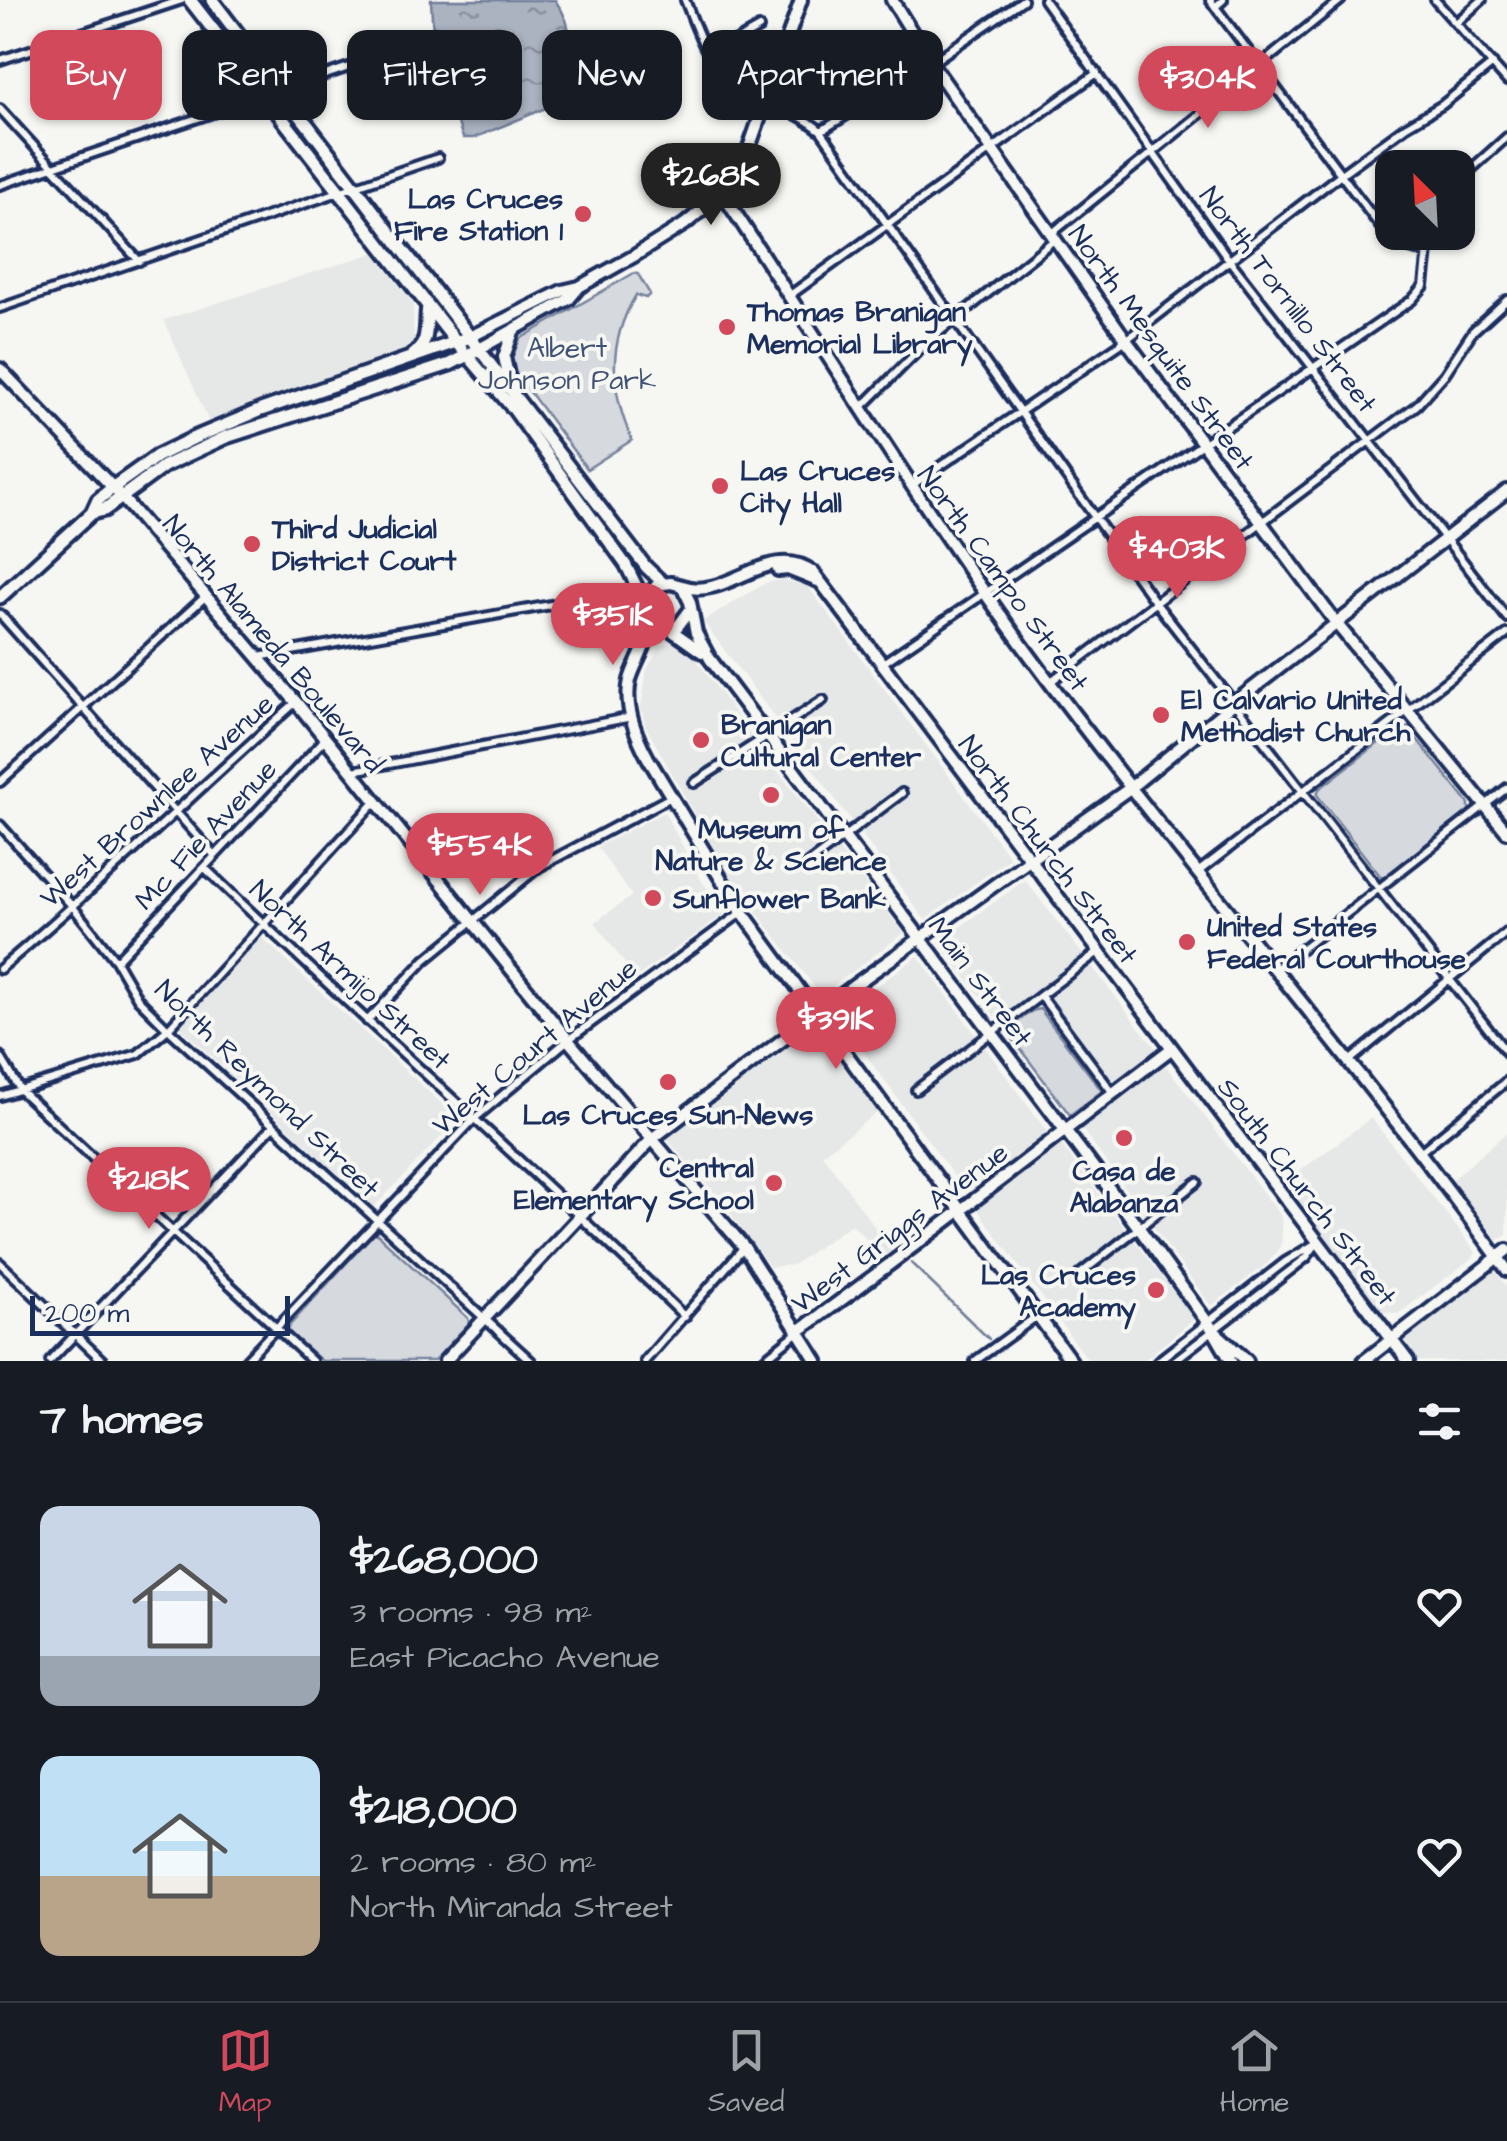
<!DOCTYPE html>
<meta charset="utf-8">
<style>
:root{--surface:#171b24;--page:#242831;--text:#f1f3f6;--muted:#9ea1a6;--line:#363941;--accent:#d1495b}
body{margin:0;font-family:"Architects Daughter",sans-serif;background:var(--page);color:var(--text);height:100vh;display:flex;flex-direction:column;font-size:38px;white-space:nowrap}
*{box-sizing:border-box;margin:0}
p{font-size:32px;color:var(--muted)}
.icon{flex:none;width:55px;height:55px;fill:none;stroke:currentColor;stroke-width:2;stroke-linecap:round;stroke-linejoin:round}
.map{position:relative;height:1361px;overflow:hidden}
.details{display:flex;flex-direction:column;background:var(--surface);flex:1}
.details>*{flex:none}
.hud{position:absolute;left:30px;top:30px;width:1000px;height:90px;display:flex;gap:20px}
.needle{width:65px;rotate:336deg}
.buttons{position:absolute;left:1375px;top:150px;display:grid;gap:20px}
.buttons a{display:grid;place-items:center;width:100px;height:100px;border-radius:20px;background:var(--surface);box-shadow:0 2px 8px #0004;font-size:50px}
.scale{position:absolute;left:30px;bottom:25px;width:260px;box-sizing:border-box;padding-left:10px;border:5px solid #1b2f5e;border-top:0;font-size:28px;line-height:35px;white-space:nowrap;color:#1b2f5e;-webkit-text-stroke:8px #f6f6f2;paint-order:stroke}
.price{position:absolute;translate:-50% -85px;padding:0 22px;border-radius:35px;background:var(--accent);color:#fff;font-size:32px;line-height:65px;filter:drop-shadow(0 2px 5px #0008)}
.price::after{content:'';position:absolute;left:50%;top:60px;width:30px;height:22px;margin-left:-15px;background:inherit;clip-path:polygon(0 0,100% 0,50% 100%)}
.price.selected{background:#222;color:#fff}
ul{padding:0;list-style:none}
li{display:flex;align-items:center;gap:30px;height:250px;padding:0 40px}
li span{display:grid;place-items:center;flex:none;width:280px;height:200px;border-radius:20px;color:#555}
li>.icon{margin-inline-start:auto}
span .icon{width:120px;height:120px;fill:#fffc;stroke-width:1}
li b{font-size:42px}
h2{display:flex;justify-content:space-between;align-items:center;height:120px;padding:0 40px;font-size:42px}
.pill{padding:0 35px;border-radius:20px;background:var(--surface);box-shadow:0 2px 8px #0004;font-size:35px;line-height:90px}
.pill.selected{background:var(--accent);color:#fff}
.menu{display:flex;justify-content:space-around;align-items:center;height:140px;border-top:2px solid var(--line);background:var(--surface);font-size:28px;color:var(--muted)}
.menu a{display:grid;justify-items:center;gap:5px}
.menu .selected{color:var(--accent)}
.map>svg:first-child{display:block}
</style>
<div class="map">
<svg width="1507" height="1361" viewBox="0 0 1507 1361">
<defs>
<pattern id="water-ripples" width="26" height="14" patternUnits="userSpaceOnUse" patternTransform="scale(2.5)"><rect width="26" height="14" fill="#abb2c0"/><path d="M2 4q2-2 4 0t4 0M15 11q2-2 4 0t4 0" fill="none" stroke="#8a919f"/></pattern>
</defs>
<rect width="100%" height="100%" fill="#f6f6f2"/>
<filter id="ink" filterUnits="userSpaceOnUse"><feTurbulence type="fractalNoise" baseFrequency=".01" numOctaves="2"/><feDisplacementMap in="SourceGraphic" scale="20" xChannelSelector="R" yChannelSelector="G"/><feConvolveMatrix kernelMatrix="1 2 1 2 8 2 1 2 1" color-interpolation-filters="sRGB"/></filter>
<g filter="url(#ink)">
<path fill="#e6e7e7" d="M374 253 413 304 414 345 407 353 209 422 164 320Z
M784 580 808 587 821 604 1010 858 925 920 703 621 767 582Z
M673 640H682L760 748 904 933 821 995 731 879 646 727 641 708 647 669 660 647Z
M664 812 700 878 724 914 635 978 595 922 632 896 597 847Z
M1025 880 1156 1049 1070 1115 939 942Z
M261 937 458 1119 374 1207 180 1027Z
M918 956 1048 1133 970 1192 964 1190 837 1015Z
M814 1028 820 1029 882 1109 822 1154 892 1251 883 1255 851 1224 793 1265 770 1267 722 1202 667 1139Z
M1162 1067H1167L1281 1216 1282 1241 1278 1251 1268 1263 1211 1306 1082 1129Z
M1371 1118 1476 1252 1474 1257 1398 1314 1381 1311 1285 1182Z
M1507 1132V1235L1498 1240 1451 1181Z
M1060 1143 1194 1319 1143 1361H1091L1086 1357 975 1206Z
M1495 1271 1507 1287V1361H1415L1400 1341Z"/>
<path fill="#d6d9dd" stroke="#78849e" stroke-width="2.5" d="M634 273 638 274 650 294 646 298 636 295C607 343 610 390 632 440L587 469 515 372 512 357 520 339Z
M1401 726 1408 728 1469 804V811L1385 877H1381L1317 795 1319 789Z
M1040 1009 1102 1091 1070 1115 1006 1030 1032 1011Z
M375 1232 468 1318 469 1323 434 1361H322L288 1332 290 1325Z"/>
<path fill="url(#water-ripples)" stroke="#717e99" stroke-width="2.5" d="M431 0H555C585 41 563 66 546 108L474 138H463L434 54Z"/>
<g fill="none" stroke-linecap="round" stroke-linejoin="round">
<path stroke="#717e99" stroke-width="2.5" d="M911 1263 989 1339"/>
<defs>
<path id="street" d="M685 0C698 32 710 74 744 91 771 105 797 111 821 131L931 63 1023 0
M1044 0 1230 261 1507 618
M1210 0 1385 233 1398 245 1428 253
M1435 0 1507 81
M1215 7 1223 0
M1456 23 1482 0
M710 56 759 28
M0 60 182 0
M0 109 139 261
M821 131 1155 602 1507 1053
M1458 181 1507 137
M0 185 411 46
M1051 234 1341 0
M789 296 1097 73
M0 308 438 158
M860 409 928 341 1054 240
M911 486 1126 340 1341 174 1405 127 1442 105 1493 64
M0 614 215 856
M258 657 596 597
M883 663 1412 300 1424 286 1430 232
M1050 682 1417 405 1444 375 1473 331 1507 300
M353 771 632 717
M0 782 205 597
M694 783 823 700
M0 825 73 907 116 961 138 999 168 1029 531 1361
M802 868 902 793
M206 869C363 1021 529 1164 685 1317
M1198 872 1507 634
M116 961 325 739
M0 969C101 884 196 791 295 703
M1276 969 1507 788
M1041 996 1113 1093
M367 1021 425 960 539 867 671 797
M0 1056 21 1091 312 1361
M1348 1062 1507 932
M916 1090 1098 952
M0 1096 138 1054 168 1029 376 801
M1419 1153 1507 1081
M0 1263 103 1361
M1080 1274 1197 1182
M50 1361 273 1126
M245 1361 474 1119 568 1040 742 912
M645 1361 743 1248
M762 1361 799 1331
M975 1361 1037 1316
M1158 1361 1285 1262 1318 1242
M1174 1361 1306 1258 1317 1243"/>
<path id="secondary" d="M892 0 931 63 1126 340 1336 623 1507 832
M722 193C831 358 932 526 1051 684 1199 882 1363 1069 1507 1270
M579 287 569 299 479 349 646 567 663 583
M470 337 562 291 579 287 634 256 685 224 722 193 748 151 801 0
M467 355 514 410 626 565 644 601
M0 369 120 495 296 702 568 1040 744 1247 817 1361
M510 384 504 357 514 329
M778 570 788 569 818 581
M682 586C726 602 769 540 813 572L1408 1361
M690 610 678 626 663 628 647 617 644 602 657 585 671 583 682 586 690 602 696 633 710 659 1139 1228 1213 1330 1231 1361
M646 619C652 643 636 658 630 680 624 706 636 736 648 758L735 902 1071 1361
M668 628 702 652
M800 1330C926 1240 1047 1143 1171 1049
M1214 1331 1247 1361
M445 1361 653 1138 859 982 1130 788 1234 703 1507 491
M1364 1361 1507 1250"/>
<path id="primary" d="M190 0 461 348
M412 356C431 342 425 327 428 306
M92 513 104 510 164 466 226 437 450 364 479 349 212 0
M0 597 92 513 98 500 112 488 157 456 194 438 261 410 470 337"/>
</defs>
<use href="#street" stroke="#1b2f5e" stroke-width="14"/>
<use href="#secondary" stroke="#1b2f5e" stroke-width="18"/>
<use href="#primary" stroke="#1b2f5e" stroke-width="19"/>
<use href="#street" stroke="#f6f6f2" stroke-width="6"/>
<use href="#secondary" stroke="#f6f6f2" stroke-width="10"/>
<use href="#primary" stroke="#f6f6f2" stroke-width="11"/>
</g>
</g>
<g fill="#d1495b" stroke="#f6f6f2" stroke-width="4">
<circle cx="583" cy="214" r="10"/>
<circle cx="727" cy="327" r="10"/>
<circle cx="720" cy="486" r="10"/>
<circle cx="252" cy="544" r="10"/>
<circle cx="1161" cy="715" r="10"/>
<circle cx="701" cy="740" r="10"/>
<circle cx="771" cy="795" r="10"/>
<circle cx="653" cy="898" r="10"/>
<circle cx="1187" cy="942" r="10"/>
<circle cx="668" cy="1082" r="10"/>
<circle cx="1124" cy="1138" r="10"/>
<circle cx="774" cy="1183" r="10"/>
<circle cx="1156" cy="1290" r="10"/>
</g>
<g text-anchor="middle" stroke-width="8" stroke-linejoin="round" paint-order="stroke">
<g font-size="28" font-weight="bold" fill="#1b2f5e" stroke="#f6f6f2" text-anchor="start">
<text x="563" y="208" text-anchor="end">Las Cruces<tspan x="563" dy="32">Fire Station 1</tspan></text>
<text x="747" y="321">Thomas Branigan<tspan x="747" dy="32">Memorial Library</tspan></text>
<text x="740" y="480">Las Cruces<tspan x="740" dy="32">City Hall</tspan></text>
<text x="272" y="538">Third Judicial<tspan x="272" dy="32">District Court</tspan></text>
<text x="1181" y="709">El Calvario United<tspan x="1181" dy="32">Methodist Church</tspan></text>
<text x="721" y="734">Branigan<tspan x="721" dy="32">Cultural Center</tspan></text>
<text x="771" y="838" text-anchor="middle">Museum of<tspan x="771" dy="32">Nature &amp; Science</tspan></text>
<text x="673" y="908">Sunflower Bank</text>
<text x="1207" y="936">United States<tspan x="1207" dy="32">Federal Courthouse</tspan></text>
<text x="668" y="1124" text-anchor="middle">Las Cruces Sun-News</text>
<text x="754" y="1177" text-anchor="end">Central<tspan x="754" dy="32">Elementary School</tspan></text>
<text x="1124" y="1180" text-anchor="middle">Casa de<tspan x="1124" dy="32">Alabanza</tspan></text>
<text x="1136" y="1284" text-anchor="end">Las Cruces<tspan x="1136" dy="32">Academy</tspan></text>
</g>
<g font-size="28" fill="#1b2f5e" stroke="#f6f6f2">
<text transform="translate(1289 299) rotate(53)" y="10">North Tornillo Street</text>
<text transform="translate(1162 347) rotate(54)" y="10">North Mesquite Street</text>
<text transform="translate(1004 578) rotate(54)" y="10">North Campo Street</text>
<text transform="translate(274 643) rotate(50)" y="10">North Alameda Boulevard</text>
<text transform="translate(156 800) rotate(-42)" y="10">West Brownlee Avenue</text>
<text transform="translate(205 834) rotate(-47)" y="10">Mc Fie Avenue</text>
<text transform="translate(1049 849) rotate(53)" y="10">North Church Street</text>
<text transform="translate(351 974) rotate(43)" y="10">North Armijo Street</text>
<text transform="translate(981 981) rotate(53)" y="10">Main Street</text>
<text transform="translate(534 1046) rotate(-40)" y="10">West Court Avenue</text>
<text transform="translate(268 1088) rotate(44)" y="10">North Reymond Street</text>
<text transform="translate(1308 1191) rotate(53)" y="10">South Church Street</text>
<text transform="translate(899 1227) rotate(-37)" y="10">West Griggs Avenue</text>
</g>
<g font-size="28" fill="#405177" stroke="#f6f6f2">
<text x="567" y="357">Albert<tspan x="567" dy="32">Johnson Park</tspan></text>
</g>
</g>
</svg>
<div class="buttons">
<a><svg class="needle" viewBox="-14 -14 28 28"><path d="M0-13l5 13h-10z" fill="#e53935"/><path d="M0 13l5-13h-10z" fill="#9ea1a6"/></svg></a>
</div>
<div class="scale">200 m</div>
<b class="price" style="left:1208px;top:131px">$304K</b>
<b class="price selected" style="left:711px;top:228px">$268K</b>
<b class="price" style="left:1177px;top:601px">$403K</b>
<b class="price" style="left:613px;top:668px">$351K</b>
<b class="price" style="left:480px;top:898px">$554K</b>
<b class="price" style="left:836px;top:1072px">$391K</b>
<b class="price" style="left:149px;top:1232px">$218K</b>
<div class="hud">
<a class="pill selected">Buy</a>
<a class="pill">Rent</a>
<a class="pill">Filters</a>
<a class="pill">New</a>
<a class="pill">Apartment</a>
</div>
</div>
<section class="details">
<h2>7 homes<svg class="icon" aria-label="filters" viewBox="0 0 24 24"><path d="M4 7h16M4 17h16"/><circle cx="9" cy="7" r="2"/><circle cx="15" cy="17" r="2"/></svg></h2>
<ul>
<li><span style="background:linear-gradient(#c9d6e8 75%,#9aa5b1 0)"><svg class="icon" aria-label="home" viewBox="0 0 24 24"><path d="M3 11l9-7 9 7M6 9v11h12V9"/></svg></span><div><b>$268,000</b><p>3 rooms · 98 m²</p><p>East Picacho Avenue</p></div><svg class="icon" aria-label="heart" viewBox="0 0 24 24"><path d="M12 20l-8-8c-3-5 5-10 8-4 3-6 11-1 8 4z"/></svg></li>
<li><span style="background:linear-gradient(#bfe0f5 60%,#b9a48a 0)"><svg class="icon" aria-label="home" viewBox="0 0 24 24"><path d="M3 11l9-7 9 7M6 9v11h12V9"/></svg></span><div><b>$218,000</b><p>2 rooms · 80 m²</p><p>North Miranda Street</p></div><svg class="icon" aria-label="heart" viewBox="0 0 24 24"><path d="M12 20l-8-8c-3-5 5-10 8-4 3-6 11-1 8 4z"/></svg></li>
</ul>
</section>
<nav class="menu">
<a class="selected"><svg class="icon" aria-label="map" viewBox="0 0 24 24"><path d="M3 6l6-2 6 2 6-2v14l-6 2-6-2-6 2zM9 4v14M15 6v14"/></svg>Map</a>
<a><svg class="icon" aria-label="saved" viewBox="0 0 24 24"><path d="M7 4h10v16l-5-4-5 4z"/></svg>Saved</a>
<a><svg class="icon" aria-label="home" viewBox="0 0 24 24"><path d="M3 11l9-7 9 7M6 9v11h12V9"/></svg>Home</a>
</nav>
